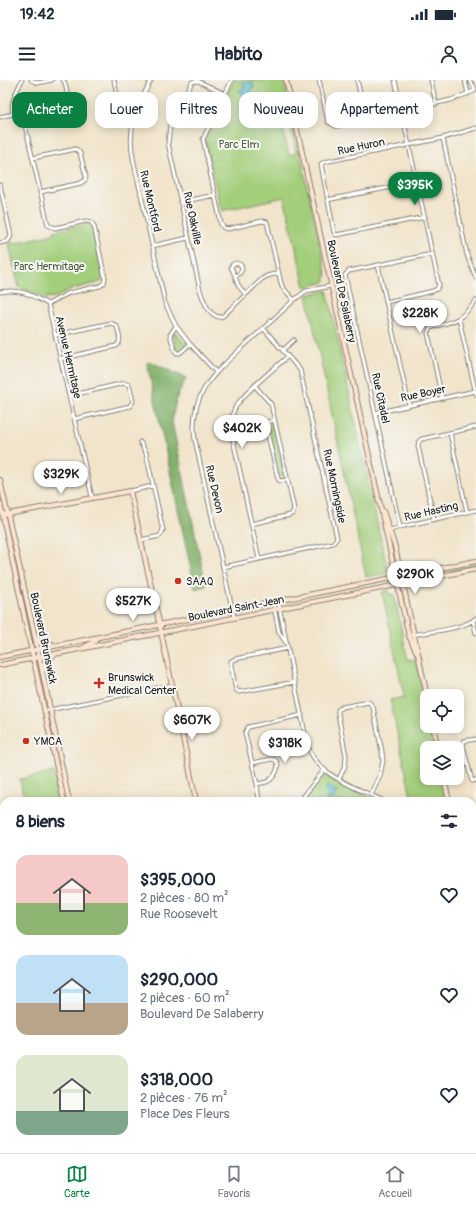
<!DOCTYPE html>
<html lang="fr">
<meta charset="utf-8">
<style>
:root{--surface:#fff;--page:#f6f6f7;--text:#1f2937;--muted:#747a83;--line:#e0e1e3;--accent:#0b8043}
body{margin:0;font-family:Pangolin,sans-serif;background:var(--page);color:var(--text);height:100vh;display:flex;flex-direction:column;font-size:15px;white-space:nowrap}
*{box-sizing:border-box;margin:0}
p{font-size:13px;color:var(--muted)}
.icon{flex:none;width:22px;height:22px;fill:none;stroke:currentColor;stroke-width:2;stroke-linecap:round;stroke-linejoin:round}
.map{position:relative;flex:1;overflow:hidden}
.panel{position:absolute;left:0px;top:717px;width:476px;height:356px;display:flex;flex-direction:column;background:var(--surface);border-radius:12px 12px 0 0;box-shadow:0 2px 10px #0003}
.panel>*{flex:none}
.hud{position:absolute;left:12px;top:12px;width:452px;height:36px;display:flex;gap:8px}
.buttons{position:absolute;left:420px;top:609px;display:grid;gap:8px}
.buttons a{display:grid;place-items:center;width:44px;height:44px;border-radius:8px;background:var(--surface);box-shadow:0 2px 10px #0003;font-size:20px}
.price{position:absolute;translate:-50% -34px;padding:0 9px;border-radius:14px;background:#fff;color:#222;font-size:13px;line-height:26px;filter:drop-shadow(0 1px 2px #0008)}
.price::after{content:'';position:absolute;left:50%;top:24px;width:12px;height:9px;margin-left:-6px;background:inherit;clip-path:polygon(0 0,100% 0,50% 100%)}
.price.active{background:var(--accent);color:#fff}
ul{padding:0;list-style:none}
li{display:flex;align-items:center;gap:12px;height:100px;padding:0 16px}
li span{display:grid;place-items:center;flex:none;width:112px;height:80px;border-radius:12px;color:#555}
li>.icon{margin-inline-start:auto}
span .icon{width:48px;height:48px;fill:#fffc;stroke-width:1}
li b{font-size:17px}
h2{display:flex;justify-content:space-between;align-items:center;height:48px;padding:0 16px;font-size:17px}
.tag{padding:0 14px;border-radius:12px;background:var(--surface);box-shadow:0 2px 10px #0003;font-size:14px;line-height:36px}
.tag.active{background:var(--accent);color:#fff}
.status{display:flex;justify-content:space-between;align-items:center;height:28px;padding:0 20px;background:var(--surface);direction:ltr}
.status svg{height:11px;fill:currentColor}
header{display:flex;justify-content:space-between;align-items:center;height:52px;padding:0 16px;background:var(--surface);font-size:18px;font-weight:700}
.tab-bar{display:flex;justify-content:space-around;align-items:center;height:56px;border-top:1px solid var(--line);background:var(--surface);font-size:11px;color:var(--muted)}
.tab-bar a{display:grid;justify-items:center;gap:2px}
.tab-bar .active{color:var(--accent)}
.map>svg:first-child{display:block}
</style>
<div class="status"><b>19:42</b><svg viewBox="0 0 49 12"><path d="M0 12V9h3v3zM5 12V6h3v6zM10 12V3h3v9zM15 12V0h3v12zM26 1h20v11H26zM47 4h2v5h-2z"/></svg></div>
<header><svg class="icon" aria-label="menu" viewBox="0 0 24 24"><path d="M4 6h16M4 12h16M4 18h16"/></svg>Habito<svg class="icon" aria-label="person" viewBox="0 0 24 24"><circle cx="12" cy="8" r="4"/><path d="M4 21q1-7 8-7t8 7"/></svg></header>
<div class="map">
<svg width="476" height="1073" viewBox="0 0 476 1073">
<rect width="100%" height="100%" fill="#f6f6f2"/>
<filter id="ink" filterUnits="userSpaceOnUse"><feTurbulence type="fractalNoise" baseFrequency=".025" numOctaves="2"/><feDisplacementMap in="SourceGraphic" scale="8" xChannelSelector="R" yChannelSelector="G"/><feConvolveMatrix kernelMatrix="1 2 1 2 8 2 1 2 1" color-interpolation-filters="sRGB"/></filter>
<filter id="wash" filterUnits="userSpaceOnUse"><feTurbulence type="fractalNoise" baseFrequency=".012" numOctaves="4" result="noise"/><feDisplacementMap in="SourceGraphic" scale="16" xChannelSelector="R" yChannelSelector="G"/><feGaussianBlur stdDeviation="0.9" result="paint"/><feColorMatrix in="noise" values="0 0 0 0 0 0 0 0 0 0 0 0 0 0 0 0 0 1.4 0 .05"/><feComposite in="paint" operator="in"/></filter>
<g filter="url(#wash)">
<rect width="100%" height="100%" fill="#f1e4ca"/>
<path fill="#a3ce7a" stroke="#60754b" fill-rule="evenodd" d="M234 0H284L327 196 324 197 326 201 323 203 305 207 284 117 221 131 205 60ZM288 34 296 73 289 75 280 36Z
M86 144 92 146 103 198 101 202 69 210 57 217 44 218 30 211 19 208 9 164 11 162 15 163 54 154V151Z
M327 210 388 493 366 497 307 215Z
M175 252 185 264V266L180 271 176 270V269L173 253Z
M271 343 273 345 285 396 282 399 279 397 268 346Z
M476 484V486L436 494Z
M389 510 390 515 394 514 408 580 416 579 427 630V646H431L435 668H427V698H442L447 721H412L390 620 404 617 382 512Z
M54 692 60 721H24L20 699Z
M325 695 377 721H303L322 696Z
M476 808V835L472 816V809Z
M472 851 476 870V1004L473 1005Z"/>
<path fill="#82b16a" stroke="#4f6643" d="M151 282 186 298 176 319 172 342 206 506 195 509 147 283Z"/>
<path fill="#57bcd5" stroke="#3a6c78" d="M253 2 254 7H251L252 13 241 15 239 10 244 9 243 4Z
M327 706 337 711 332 721 326 719 329 712 325 710Z"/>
</g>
<g filter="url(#ink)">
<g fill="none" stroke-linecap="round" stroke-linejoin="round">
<defs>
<path id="street" d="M31 0 38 3 52 0
M114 0 119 25 135 33
M151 0C136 30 126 49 134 83L165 223 176 246 190 264 216 292
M232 0 203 59 221 144 224 148 228 149 262 141 267 142 281 203 283 208 294 220
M319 0 328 42 336 46 451 20 474 11 475 8 469 0
M357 0 366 39
M431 0 436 24
M465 0 468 14
M225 14 198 1 192 2 170 46 168 63 200 210C203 219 208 235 219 237L223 236 262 199 267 196 278 193
M13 34C10 21 17 11 22 0
M0 37C10 34 17 32 24 41L48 145 55 148 86 141 91 142 94 146 105 198 104 203 100 206 69 213 48 224
M25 42 68 32 70 27 65 3 63 0
M443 58 467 175 476 198
M33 78 76 69 80 73 86 97 85 100 81 103 40 112
M0 105 11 156 8 161 0 163
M327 120 417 102
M180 122 215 115
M425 137 336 155 334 152 321 84 324 82 443 58 476 48
M152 166 188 158
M236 183 241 185 242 189 240 193 235 196 231 187 233 184Z
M378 185 409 325
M235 196 238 205 245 214
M0 212C21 208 31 215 48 224
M386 222 433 211 437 209 439 205 395 0
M48 224 92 417
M459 239 476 314
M176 246 170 255 175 271 177 273H180L190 264
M55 255 111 243 117 246C118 253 123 262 116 266L60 279
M283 270 294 260
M69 316 124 303 129 305 133 321 130 326 74 339
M442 318 428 253 430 248C455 241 459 242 476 221
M375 333 475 311
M274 340 268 342 266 347 278 399 280 401 287 400
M450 353 467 432
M140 362 146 373 163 450 160 456 141 460
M130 411 153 406
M434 439 418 366 419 361 422 359 476 347
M251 444 290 435 292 434 294 429 271 324 255 306
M400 447 345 195 349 191 432 174
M391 450 400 447 476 430
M259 479 232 355C230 346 231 337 235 328 242 314 275 288 288 276
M223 487 333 463 337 458 300 290 263 248
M278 521 307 663C315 696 356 707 384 721
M273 522 279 552 286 563
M234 537 195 360C188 313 216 292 247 263 263 249 279 234 294 220L306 211 331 206
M473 541 476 553
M412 555C428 552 465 549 476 538
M288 568 235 579 231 581V586L236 610 239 612 295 602
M44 631 172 605
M476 659 464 661 463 666 472 701 476 700
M252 683 272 679C283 681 276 695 270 700 267 703 261 703 257 704
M339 699 345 686 346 676 338 634V630L342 627 369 622 373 627 382 672 383 681 380 696 371 715
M259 721 257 704 245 653 248 647 302 635
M300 721 324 690
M472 743H476
M0 802 4 801
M0 881 4 880
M472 1009 476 1008
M333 1069 336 1073
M455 1069 458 1073
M465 1069 466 1073
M365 1073 370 1069"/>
<path id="secondary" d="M286 0 409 556 419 577
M0 400 37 566 69 721
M0 423 64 721
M383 431 395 467 427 616
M3 435 130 411 159 542 196 721
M36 558 42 564H52
M83 568 95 561 96 558
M0 577 476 481
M0 585 476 489
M43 591 45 583 53 576
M433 646 438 668
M444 698 449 721
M472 832 476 852
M136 1069 137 1073
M141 1069 142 1073
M268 1069V1073"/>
</defs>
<use href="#street" stroke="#868073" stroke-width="5"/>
<use href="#secondary" stroke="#868073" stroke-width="6"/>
<use href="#street" stroke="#fff" stroke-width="3"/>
<use href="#secondary" stroke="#fde4d1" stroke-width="4"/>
</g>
</g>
<g fill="#c8321e" stroke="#f6f6f2" stroke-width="1.5">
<circle cx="178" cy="501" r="4"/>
<path d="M97 597h4v4h4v4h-4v4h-4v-4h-4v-4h4z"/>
<circle cx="26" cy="661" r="4"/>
</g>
<g text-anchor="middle" stroke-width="4" stroke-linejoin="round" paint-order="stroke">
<g font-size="11" fill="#4b5a3d" stroke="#f6f6f2">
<text x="239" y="68">Parc Elm</text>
<text x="49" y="190">Parc Hermitage</text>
</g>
<g font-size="11" fill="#1c1c1c" stroke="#f6f6f2">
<text transform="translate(361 66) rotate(-12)" y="4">Rue Huron</text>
<text transform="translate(151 121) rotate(77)" y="4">Rue Montford</text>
<text transform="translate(193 138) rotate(78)" y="4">Rue Oakville</text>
<text transform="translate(342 211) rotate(78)" y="4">Boulevard De Salaberry</text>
<text transform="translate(69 277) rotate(77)" y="4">Avenue Hermitage</text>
<text transform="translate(423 313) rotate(-12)" y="4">Rue Boyer</text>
<text transform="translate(381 318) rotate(78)" y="4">Rue Citadel</text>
<text transform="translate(335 406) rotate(78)" y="4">Rue Morningside</text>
<text transform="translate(215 409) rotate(77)" y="4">Rue Devon</text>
<text transform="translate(431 431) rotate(-13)" y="4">Rue Hasting</text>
<text transform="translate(236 528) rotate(-11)" y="4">Boulevard Saint-Jean</text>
<text transform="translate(44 558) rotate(78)" y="4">Boulevard Brunswick</text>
</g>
<g font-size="11" fill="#1c1c1c" stroke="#f6f6f2" text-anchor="start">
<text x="186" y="505">SAAQ</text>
<text x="108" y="601">Brunswick<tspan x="108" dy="13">Medical Center</tspan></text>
<text x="34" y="665">YMCA</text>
</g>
</g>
</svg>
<div class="buttons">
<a><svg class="icon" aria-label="locate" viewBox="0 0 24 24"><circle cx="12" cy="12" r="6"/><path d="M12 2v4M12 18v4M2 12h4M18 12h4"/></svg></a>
<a><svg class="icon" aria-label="layers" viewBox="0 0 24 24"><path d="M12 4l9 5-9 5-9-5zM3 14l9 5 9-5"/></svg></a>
</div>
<b class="price active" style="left:415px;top:126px">$395K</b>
<b class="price" style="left:420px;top:254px">$228K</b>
<b class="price" style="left:242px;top:369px">$402K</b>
<b class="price" style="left:61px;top:415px">$329K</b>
<b class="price" style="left:415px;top:515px">$290K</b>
<b class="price" style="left:133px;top:542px">$527K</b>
<b class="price" style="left:192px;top:661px">$607K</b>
<b class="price" style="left:285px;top:684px">$318K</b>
<div class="hud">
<a class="tag active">Acheter</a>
<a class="tag">Louer</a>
<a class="tag">Filtres</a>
<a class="tag">Nouveau</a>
<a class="tag">Appartement</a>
</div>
<section class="panel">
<h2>8 biens<svg class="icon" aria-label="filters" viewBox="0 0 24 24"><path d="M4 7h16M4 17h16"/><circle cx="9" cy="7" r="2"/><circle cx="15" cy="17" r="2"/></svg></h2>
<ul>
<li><span style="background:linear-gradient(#f6c9c9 60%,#8fb573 0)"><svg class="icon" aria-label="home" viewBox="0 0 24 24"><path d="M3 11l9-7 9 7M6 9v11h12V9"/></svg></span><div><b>$395,000</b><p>2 pièces · 80 m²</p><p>Rue Roosevelt</p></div><svg class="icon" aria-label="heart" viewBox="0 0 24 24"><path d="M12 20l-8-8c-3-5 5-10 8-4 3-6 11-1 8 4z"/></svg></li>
<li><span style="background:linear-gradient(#bfe0f5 60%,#b9a48a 0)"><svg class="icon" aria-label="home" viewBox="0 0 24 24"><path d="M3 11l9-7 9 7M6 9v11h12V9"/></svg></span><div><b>$290,000</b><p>2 pièces · 60 m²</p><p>Boulevard De Salaberry</p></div><svg class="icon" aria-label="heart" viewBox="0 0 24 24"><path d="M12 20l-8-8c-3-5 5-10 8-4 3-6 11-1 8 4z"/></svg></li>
<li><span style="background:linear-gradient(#dfe7d0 70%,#7fa58c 0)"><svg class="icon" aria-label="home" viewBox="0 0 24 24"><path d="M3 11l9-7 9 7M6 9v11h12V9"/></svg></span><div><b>$318,000</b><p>2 pièces · 76 m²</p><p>Place Des Fleurs</p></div><svg class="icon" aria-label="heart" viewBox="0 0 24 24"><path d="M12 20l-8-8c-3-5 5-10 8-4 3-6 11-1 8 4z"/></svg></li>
</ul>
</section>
</div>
<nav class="tab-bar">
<a class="active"><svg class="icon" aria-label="map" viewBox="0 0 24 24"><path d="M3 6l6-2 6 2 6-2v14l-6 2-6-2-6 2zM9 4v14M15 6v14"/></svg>Carte</a>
<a><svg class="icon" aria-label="saved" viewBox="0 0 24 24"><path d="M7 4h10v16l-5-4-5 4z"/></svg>Favoris</a>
<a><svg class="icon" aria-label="home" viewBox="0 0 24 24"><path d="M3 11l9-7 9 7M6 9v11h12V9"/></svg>Accueil</a>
</nav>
